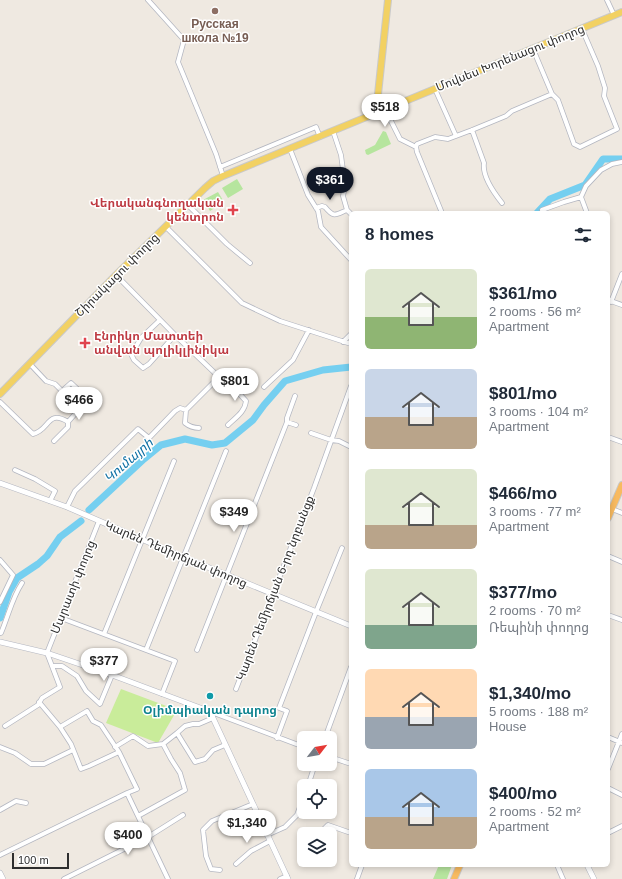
<!DOCTYPE html>
<meta charset="utf-8">
<style>
:root{--surface:#fff;--page:#f2f2f3;--text:#1f2937;--muted:#747a83;--accent:#111827}
body{margin:0;font-family:Arial,"Noto Sans Armenian",sans-serif;background:var(--page);color:var(--text);height:100vh;display:flex;flex-direction:column;font-size:15px;white-space:nowrap}
*{box-sizing:border-box;margin:0}
p{font-size:13px;color:var(--muted)}
.icon{flex:none;width:22px;height:22px;fill:none;stroke:currentColor;stroke-width:2;stroke-linecap:round;stroke-linejoin:round}
.map{position:relative;flex:1;overflow:hidden}
.side{position:absolute;left:349px;top:211px;width:261px;height:656px;display:flex;flex-direction:column;background:var(--surface);border-radius:6px;box-shadow:0 2px 6px #0003}
.side>*{flex:none}
.needle{width:26px;rotate:59deg}
.fabs{position:absolute;left:297px;top:731px;display:grid;gap:8px}
.fabs a{display:grid;place-items:center;width:40px;height:40px;border-radius:6px;background:var(--surface);box-shadow:0 2px 6px #0003;font-size:20px}
.scale{position:absolute;left:12px;bottom:10px;width:57px;box-sizing:border-box;padding-left:4px;border:2px solid #2e2e2e;border-top:0;font-size:11px;line-height:14px;white-space:nowrap;color:#2e2e2e;-webkit-text-stroke:3px #fff;paint-order:stroke}
.price{position:absolute;translate:-50% -34px;padding:0 9px;border-radius:14px;background:#fff;color:#222;font-size:13px;line-height:26px;filter:drop-shadow(0 1px 2px #0008)}
.price::after{content:'';position:absolute;left:50%;top:24px;width:12px;height:9px;margin-left:-6px;background:inherit;clip-path:polygon(0 0,100% 0,50% 100%)}
.price.selected{background:var(--accent);color:#fff}
ul{padding:0;list-style:none}
li{display:flex;align-items:center;gap:12px;height:100px;padding:0 16px}
li span{display:grid;place-items:center;flex:none;width:112px;height:80px;border-radius:6px;color:#555}
li>.icon{margin-inline-start:auto}
span .icon{width:48px;height:48px;fill:#fffc;stroke-width:1}
li b{font-size:17px}
h2{display:flex;justify-content:space-between;align-items:center;height:48px;padding:0 16px;font-size:17px}
.map>svg:first-child{display:block}
</style>
<div class="map">
<svg width="622" height="879" viewBox="0 0 622 879">
<rect width="100%" height="100%" fill="#efe9e1"/>
<path fill="#b6e59e" d="M383 131 386 132 391 144 368 155 366 154 365 150 375 145Z
M237 179 243 189 228 198 222 188Z
M218 192 224 202 210 211 203 200Z
M439 865H452L447 879H433Z"/>
<path fill="#c9ec9a" d="M121 689 177 710 158 743 106 723Z"/>
<g fill="none" stroke-linecap="round" stroke-linejoin="round">
<path stroke="#75cff0" stroke-width="7" d="M537 213 550 199 585 185 603 159H622
M89 510 144 459 161 445 185 439 212 445 225 443 253 420 264 405 285 381 323 370 351 367
M0 618 9 592 17 578 38 564 47 556 60 537 81 521"/>
<defs>
<path id="minor" d="M148 0 184 40 178 62 216 154 223 176
M607 0 614 15
M533 49 552 94 558 100 574 144 580 147 617 129 604 96 605 88 598 66 582 29
M435 89 456 136
M385 109 400 139 416 147
M472 130 484 163C482 176 494 193 502 203
M333 131 341 155 345 185 344 191 343 196 347 210 351 214
M416 147 417 144 435 137 448 139 472 130 506 116 512 111 552 94
M416 147 417 152 442 213
M290 149 308 195 318 211 321 227 351 260
M220 167 316 127 320 137
M581 197 587 213
M188 205 227 244 250 263
M316 208 322 206 325 207C334 218 335 215 347 210
M542 210 564 202 581 197 586 186 601 170 612 164 622 162
M166 227 242 303 280 321 351 344
M608 300 622 305
M611 302 622 274
M343 342 351 334
M119 348 130 352 134 360 143 368 149 364 175 335
M130 352 135 348 141 338 160 320
M219 377C230 381 238 393 246 401 245 412 235 418 228 425
M264 387 293 360 309 330
M0 402 33 434C50 430 47 409 68 422L75 414 89 400 71 383 62 391 55 384 46 381 30 364
M186 410 185 423C190 427 193 428 199 428
M287 422 296 425
M311 433 331 440 339 441 351 447
M608 437 622 442
M54 441 68 427V422
M15 470 35 479 55 491 50 501
M67 507 75 491 138 429 149 438 175 411 180 408 186 410 219 377 175 335 116 275
M612 509 622 513
M608 556 622 562
M0 560 13 575 0 602
M608 615 622 620
M61 618 175 661 162 694
M0 633H1C8 617 12 598 22 583
M104 634 174 461
M146 650 226 451
M197 650 287 422V418L295 396
M52 666H62L77 676 86 691 100 704 112 675
M236 689 314 488 351 386
M211 712 304 747
M213 718 199 724H193L185 726 177 733 195 762 205 759 213 750 225 745
M5 726 38 705 42 698 60 687 47 653 99 521
M60 727 87 711 93 721 101 725 119 752
M608 737 622 743
M277 738 287 711 279 708 316 612 342 548
M325 738 351 667
M0 747 15 753 31 764H44L73 750
M115 747 133 736 148 746 163 744
M330 757 351 764
M608 769 622 734
M308 786 315 764
M608 788 622 795
M127 793 168 879
M0 810 16 801 26 803
M138 816 185 790 180 773 171 759 163 744 177 733
M608 833 622 826
M320 834 322 831 328 825 351 833
M267 835 285 827 297 815 304 796
M0 855 127 793 137 789 119 752 89 766 81 769 71 744 60 727 39 702
M236 864 251 851 270 841
M557 865 563 879
M220 870 211 869 206 856 203 830 212 821 253 804
M64 879 148 837 183 815
M280 879 287 876
M357 879 362 865"/>
<path id="tertiary" d="M0 483 67 507 183 557 351 626
M0 642 47 653 112 675 211 712 213 718 288 879
M587 865 594 879
M0 873 3 879"/>
<path id="primary" d="M376 113 388 0
M0 394 116 275 205 188 213 181 223 176 622 12"/>
<path id="trunk" d="M608 518 622 485
M454 879 460 865"/>
</defs>
<use href="#minor" stroke="#b4b7c1" stroke-width="5.5"/>
<use href="#tertiary" stroke="#b4b7c1" stroke-width="6"/>
<use href="#primary" stroke="#c9c9c9" stroke-width="8"/>
<use href="#trunk" stroke="#c9c9c9" stroke-width="8"/>
<use href="#minor" stroke="#fff" stroke-width="4"/>
<use href="#tertiary" stroke="#fff" stroke-width="5"/>
<use href="#primary" stroke="#f2d163" stroke-width="6"/>
<use href="#trunk" stroke="#f8ba60" stroke-width="6"/>
</g>
<circle fill="#8d6e63" stroke="#fff" stroke-width="1.5" cx="215" cy="11" r="4"/>
<g fill="#e0444e" stroke="#fff" stroke-width="1.5">
<path d="M231 204h4v4h4v4h-4v4h-4v-4h-4v-4h4z"/>
<path d="M83 337h4v4h4v4h-4v4h-4v-4h-4v-4h4z"/>
</g>
<circle fill="#0f9aa8" stroke="#fff" stroke-width="1.5" cx="210" cy="696" r="4"/>
<g text-anchor="middle" stroke-width="3" stroke-linejoin="round" paint-order="stroke">
<g font-size="12" font-weight="bold" fill="#785e54" stroke="#fff">
<text x="215" y="28">Русская<tspan x="215" dy="14">школа №19</tspan></text>
</g>
<g font-size="12" fill="#2e2e2e" stroke="#fff">
<text transform="translate(510 58) rotate(-22)" y="4">Մովսես Խորենացու փողոց</text>
<text transform="translate(117 275) rotate(-45)" y="4">Շիրակացու փողոց</text>
<text transform="translate(176 554) rotate(23)" y="4">Կարեն Դեմիրճյան փողոց</text>
<text transform="translate(73 587) rotate(-68)" y="4">Մարատի փողոց</text>
<text transform="translate(275 588) rotate(-69)" y="4">Կարեն Դեմիրճյան 6-րդ նրբանցք</text>
</g>
<g font-size="12" font-weight="bold" fill="#be3a42" stroke="#fff" text-anchor="end">
<text x="224" y="207">Վերականգնողական<tspan x="224" dy="14">կենտրոն</tspan></text>
<text x="94" y="340" text-anchor="start">Էնրիկո Մատտեի<tspan x="94" dy="14">անվան պոլիկլինիկա</tspan></text>
</g>
<g font-size="12" font-weight="bold" fill="#0d838f" stroke="#fff">
<text x="210" y="714">Օլիմպիական դպրոց</text>
</g>
<g font-size="13" font-style="italic" fill="#0d6fa3" stroke="#fff">
<text transform="translate(128 460) rotate(-41)" y="5">Կումայրի</text>
</g>
</g>
</svg>
<div class="fabs">
<a><svg class="needle" viewBox="-14 -14 28 28"><path d="M0-13l5 13h-10z" fill="#e53935"/><path d="M0 13l5-13h-10z" fill="#747a83"/></svg></a>
<a><svg class="icon" aria-label="locate" viewBox="0 0 24 24"><circle cx="12" cy="12" r="6"/><path d="M12 2v4M12 18v4M2 12h4M18 12h4"/></svg></a>
<a><svg class="icon" aria-label="layers" viewBox="0 0 24 24"><path d="M12 4l9 5-9 5-9-5zM3 14l9 5 9-5"/></svg></a>
</div>
<div class="scale">100 m</div>
<b class="price" style="left:385px;top:128px">$518</b>
<b class="price selected" style="left:330px;top:201px">$361</b>
<b class="price" style="left:235px;top:402px">$801</b>
<b class="price" style="left:79px;top:421px">$466</b>
<b class="price" style="left:234px;top:533px">$349</b>
<b class="price" style="left:104px;top:682px">$377</b>
<b class="price" style="left:247px;top:844px">$1,340</b>
<b class="price" style="left:128px;top:856px">$400</b>
<section class="side">
<h2>8 homes<svg class="icon" aria-label="filters" viewBox="0 0 24 24"><path d="M4 7h16M4 17h16"/><circle cx="9" cy="7" r="2"/><circle cx="15" cy="17" r="2"/></svg></h2>
<ul>
<li><span style="background:linear-gradient(#dfe7d0 60%,#8fb573 0)"><svg class="icon" aria-label="home" viewBox="0 0 24 24"><path d="M3 11l9-7 9 7M6 9v11h12V9"/></svg></span><div><b>$361/mo</b><p>2 rooms · 56 m²</p><p>Apartment</p></div></li>
<li><span style="background:linear-gradient(#c9d6e8 60%,#b9a48a 0)"><svg class="icon" aria-label="home" viewBox="0 0 24 24"><path d="M3 11l9-7 9 7M6 9v11h12V9"/></svg></span><div><b>$801/mo</b><p>3 rooms · 104 m²</p><p>Apartment</p></div></li>
<li><span style="background:linear-gradient(#dfe7d0 70%,#b9a48a 0)"><svg class="icon" aria-label="home" viewBox="0 0 24 24"><path d="M3 11l9-7 9 7M6 9v11h12V9"/></svg></span><div><b>$466/mo</b><p>3 rooms · 77 m²</p><p>Apartment</p></div></li>
<li><span style="background:linear-gradient(#dfe7d0 70%,#7fa58c 0)"><svg class="icon" aria-label="home" viewBox="0 0 24 24"><path d="M3 11l9-7 9 7M6 9v11h12V9"/></svg></span><div><b>$377/mo</b><p>2 rooms · 70 m²</p><p>Ռեպինի փողոց</p></div></li>
<li><span style="background:linear-gradient(#ffd9b3 60%,#9aa5b1 0)"><svg class="icon" aria-label="home" viewBox="0 0 24 24"><path d="M3 11l9-7 9 7M6 9v11h12V9"/></svg></span><div><b>$1,340/mo</b><p>5 rooms · 188 m²</p><p>House</p></div></li>
<li><span style="background:linear-gradient(#a9c7e8 60%,#b9a48a 0)"><svg class="icon" aria-label="home" viewBox="0 0 24 24"><path d="M3 11l9-7 9 7M6 9v11h12V9"/></svg></span><div><b>$400/mo</b><p>2 rooms · 52 m²</p><p>Apartment</p></div></li>
</ul>
</section>
</div>
